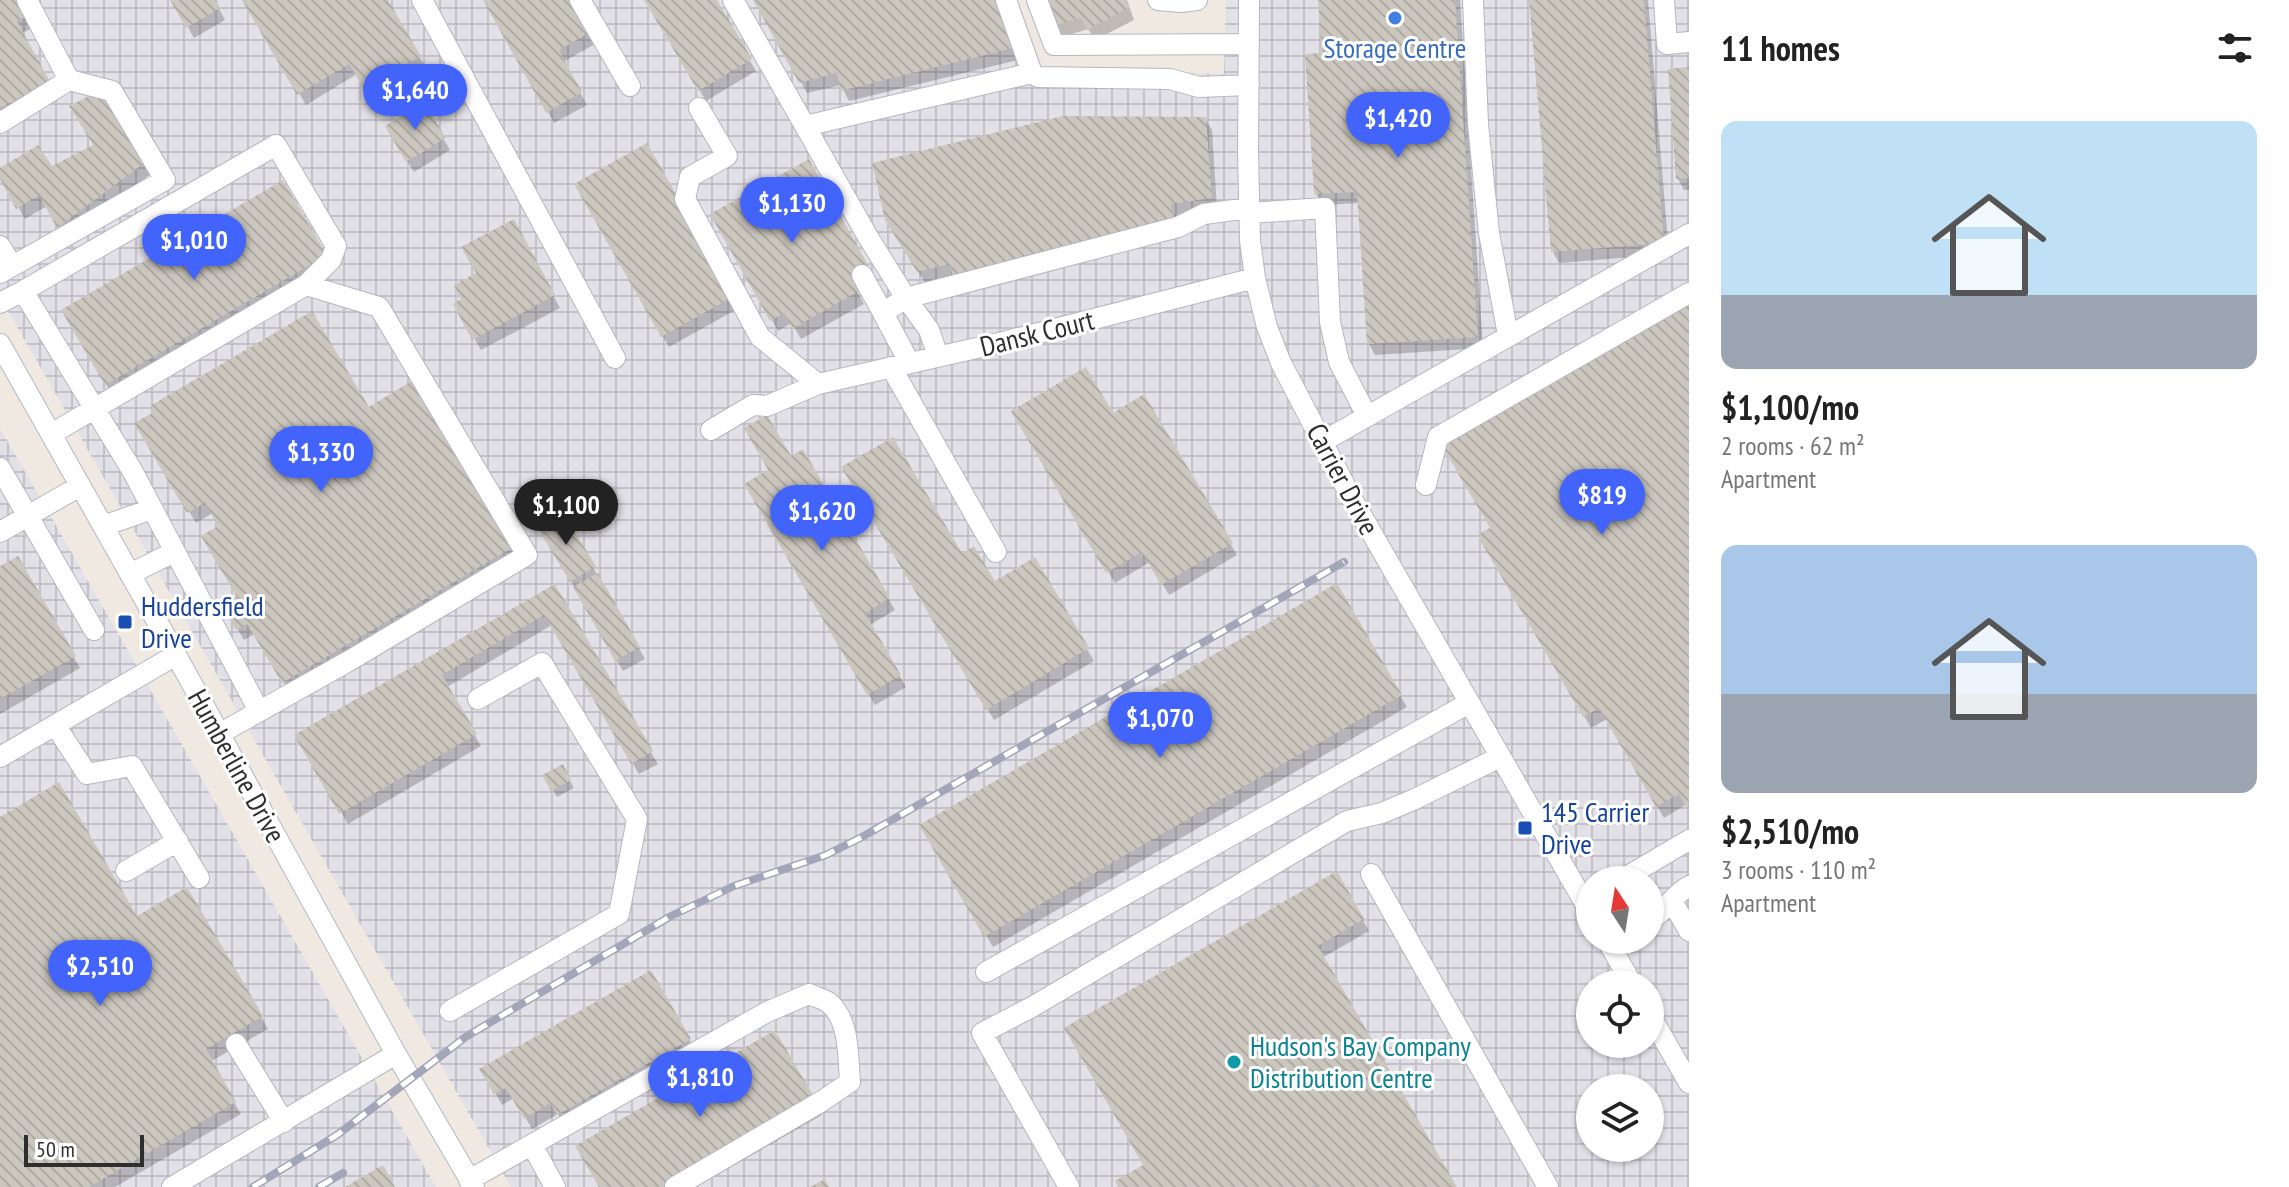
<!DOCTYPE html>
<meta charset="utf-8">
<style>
:root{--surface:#fff;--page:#f2f2f2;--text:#222;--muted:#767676;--accent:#4264fb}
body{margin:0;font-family:"PT Sans Narrow",sans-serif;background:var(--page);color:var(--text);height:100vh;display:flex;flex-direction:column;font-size:30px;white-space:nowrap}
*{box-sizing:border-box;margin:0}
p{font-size:26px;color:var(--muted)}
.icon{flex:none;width:44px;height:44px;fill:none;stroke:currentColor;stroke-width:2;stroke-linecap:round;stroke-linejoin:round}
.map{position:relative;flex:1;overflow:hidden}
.sheet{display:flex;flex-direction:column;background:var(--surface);width:600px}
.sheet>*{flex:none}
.needle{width:52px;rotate:348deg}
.buttons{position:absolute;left:1576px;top:866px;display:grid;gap:16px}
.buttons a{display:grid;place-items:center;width:88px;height:88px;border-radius:50%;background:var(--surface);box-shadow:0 2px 6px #0004;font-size:40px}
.scale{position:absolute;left:24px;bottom:20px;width:120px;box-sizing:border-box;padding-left:8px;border:4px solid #2e2e2e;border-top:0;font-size:22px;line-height:28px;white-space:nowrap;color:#2e2e2e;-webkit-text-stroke:6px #fff;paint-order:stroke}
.price{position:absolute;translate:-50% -68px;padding:0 18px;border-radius:28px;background:var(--accent);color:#fff;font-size:26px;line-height:52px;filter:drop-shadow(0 2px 4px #0008)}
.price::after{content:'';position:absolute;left:50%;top:48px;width:24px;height:18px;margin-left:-12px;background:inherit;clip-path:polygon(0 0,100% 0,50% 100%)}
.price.current{background:#222;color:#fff}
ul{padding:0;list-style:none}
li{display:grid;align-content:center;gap:16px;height:424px;padding:0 32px}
li span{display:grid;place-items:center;height:248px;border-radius:16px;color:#555}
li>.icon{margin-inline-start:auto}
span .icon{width:144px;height:144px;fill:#fffc;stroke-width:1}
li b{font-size:34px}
h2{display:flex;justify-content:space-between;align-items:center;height:96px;padding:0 32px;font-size:34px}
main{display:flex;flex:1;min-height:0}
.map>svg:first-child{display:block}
</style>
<main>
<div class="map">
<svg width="1689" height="1187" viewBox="0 0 1689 1187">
<defs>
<pattern id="industrial-grid" width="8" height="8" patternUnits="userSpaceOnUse" patternTransform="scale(2)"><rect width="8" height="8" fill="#e3e1e8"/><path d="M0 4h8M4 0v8" fill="none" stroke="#c3c1c7"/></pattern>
<pattern id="building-back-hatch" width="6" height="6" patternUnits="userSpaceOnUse" patternTransform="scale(2)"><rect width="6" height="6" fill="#cbc7bf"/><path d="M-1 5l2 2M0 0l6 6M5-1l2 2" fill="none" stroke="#afaba4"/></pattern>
</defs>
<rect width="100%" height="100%" fill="#efe9e1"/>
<path fill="url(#industrial-grid)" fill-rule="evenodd" d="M0 0H1014L1039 68 1224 74 1226 0H1689V1187H511L0 297ZM1590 880H1650V940H1590ZM1590 984H1650V1044H1590ZM1590 1088H1650V1148H1590Z
M0 428 436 1187H0Z"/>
<path fill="#0003" d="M0 0H17L32 28 22 33 54 94 0 123Z
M173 0H214L225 20 194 38Z
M244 0H386L426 68 372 99 357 74 306 105Z
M486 0H572L597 43 563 62 587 105 554 123Z
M646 0H714L756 71 706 101Z
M756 0H1002L1022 59 849 101 841 85 807 93Z
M1046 0H1127L1134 20 1095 40 1088 29 1062 37Z
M1320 0H1460L1483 348 1375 355 1369 344 1359 203 1323 205 1316 194 1324 55Z
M1531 0H1648L1669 254 1559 263 1553 252Z
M1689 69V190H1684L1678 179Z
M97 94 152 173 65 238 47 206 25 219 0 175V170L52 168 95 146Z
M423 105 450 150 414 172 387 127Z
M1205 119 1212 130 1217 209 1176 215 1180 234 954 275 925 283 887 219Z
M646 146 739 308 669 347 577 185Z
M809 162 873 277 855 287 864 304 801 339 792 323 778 331 713 215Z
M282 182 332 267 113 396 63 311Z
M513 222 560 308 481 350 455 305 464 300Z
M1689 306V807L1687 804 1664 818 1607 719 1591 728 1480 536 1492 529Z
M1144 397 1237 555 1169 595 1150 562 1115 583 1013 412 1112 415Z
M368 409 522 557 290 693 255 634 244 640 224 606 239 597 221 527 213 513 196 523 137 424Z
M802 451 895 610 870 625 906 687 875 705 747 485Z
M844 468 961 555 994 584 1035 560 1094 661 994 720Z
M562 515 600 579 645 659 623 671 540 528Z
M17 558 80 668 0 714V568Z
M1336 586 1407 707 993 947 922 826Z
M554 587 658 764 639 774 552 625 447 687 481 746 348 824 297 736Z
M562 767 574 788 557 797 545 776Z
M0 819 136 919 187 889 268 1029 210 1062 241 1114 115 1187H0Z
M1336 874 1369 931 1322 958 1455 1187H1121L1146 1165Z
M650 973 696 1051 565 1126 558 1114 532 1129 514 1098 502 1105 482 1069Z
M775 1033 822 1115 696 1187H601Z"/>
<path fill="url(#building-back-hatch)" d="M0 0H18L27 16 17 21 50 82 0 108Z
M170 0H216L220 8 186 28Z
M242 0H388L421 56 364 89 349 64 297 95Z
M483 0H575L592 31 559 50 582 92 546 113Z
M644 0H717L752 59 698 91Z
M753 0H1001L1017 47 840 91 837 73 799 83Z
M1044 0H1126L1129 8 1087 30 1081 18 1053 26Z
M1318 0H1455L1478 337 1367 344 1357 192 1314 194 1305 54 1322 53Z
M1529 0H1644L1664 243 1551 252Z
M1689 67V178L1676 179 1668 69Z
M97 92 112 99 147 161 57 228 39 195 16 209 0 179V168L38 145 52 166 93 145 69 106Z
M424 102 446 138 406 162 385 126Z
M1063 116 1206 117 1212 198 1171 204 1175 223 953 276 949 264 917 272 885 220 872 163Z
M647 143 734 296 661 337 574 184Z
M809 159 868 265 850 275 859 291 792 329 784 313 770 321 710 214Z
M283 180 327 255 105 385 61 310Z
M514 219 555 295 472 340 453 304 461 299 454 285 476 273 461 247Z
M1689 303V805L1686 807 1679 794 1656 807 1599 708 1583 717 1477 535 1490 528 1442 446Z
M312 311 369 407 418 377 517 545 282 683 247 624 236 630 221 605 236 596 201 536 218 526 205 503 187 513 134 423 154 412 150 406Z
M1086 367 1113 413 1144 394 1233 543 1161 585 1142 552 1106 573 1011 411Z
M767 415 791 456 803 449 890 598 865 613 901 675 867 695 744 484 768 470 744 428Z
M893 437 962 553 974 546 995 581 1035 557 1089 648 986 710 841 467Z
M562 512 596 566 570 582 537 527Z
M18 556 76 656 0 699V566Z
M598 573 640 647 615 661 573 587Z
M1337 583 1402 695 984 937 919 825Z
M555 584 653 751 631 764 544 615 442 675 477 734 339 814 294 735Z
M563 764 571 780 551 791 542 775Z
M59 782 137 916 187 887 263 1016 206 1049 236 1102 89 1187H0V817Z
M1337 871 1364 919 1318 946 1457 1187H1317L1315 1185 1312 1187H1118L1115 1181 1143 1165 1064 1028Z
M651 970 691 1039 557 1115 550 1103 524 1119 506 1088 494 1094 479 1069Z
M775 1030 817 1102 670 1187H599L575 1146Z
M383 1165 395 1187H345Z
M825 1179 829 1187H810Z"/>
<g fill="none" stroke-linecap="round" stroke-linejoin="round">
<defs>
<path id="minor" d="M422 0 615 358
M580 0 630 86
M733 0 805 126 1032 73 1006 0
M1037 0 1054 45 1249 44
M1158 0 1181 2 1197 0
M1249 0 1248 153 1250 240 1255 278 1267 327 1281 363 1351 497 1590 912
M1473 0 1478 124 1489 233 1508 335
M1664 0 1667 44 1689 42
M1032 73 1038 77 1170 79 1199 87 1249 85
M699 108 727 156 690 177 685 199 760 337 818 384
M0 123 69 80 27 0
M805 126 868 237 906 298 883 313 909 362
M1249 213 1325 208 1330 322 1339 362 1367 416
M0 246 12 266
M0 273 165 180 112 91 69 80
M862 275 883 313
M0 303 23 291
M0 344 176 655 396 1054 474 1187
M938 356 929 330 906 298 1178 227 1204 214 1249 208
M891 367 996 552
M711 430 753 405 767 406 818 384 1003 342 1255 278
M51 434 306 285 379 307 527 555 347 662 219 734
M1322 442 1689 234
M0 468 94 630
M1426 485 1438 437 1689 293
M103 526 152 509
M0 532 80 486
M130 574 174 552
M259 711 133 472 23 291 276 145 336 246 331 260 306 285
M55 725 87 774 132 766 199 878
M0 757 176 655
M126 871 178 841
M1371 874 1548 1187
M1621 880 1689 840
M1672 901 1689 931
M1650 921C1666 910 1674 894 1689 886
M1607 940 1632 984
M986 972 1469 703
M450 1011 619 914 637 819 542 663 478 699
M1650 1015 1689 1083
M236 1044 284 1122
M532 1145 555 1187
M469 1180 767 1012 809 994C815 997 823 999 828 1002 850 1019 848 1057 850 1082L822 1101 675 1187
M172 1187 396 1054
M1069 1187 982 1033 1032 1007 1347 821 1382 813 1415 799 1500 757"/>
</defs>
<use href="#minor" stroke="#b4b7c1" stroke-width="22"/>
<use href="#minor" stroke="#fff" stroke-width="20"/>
<defs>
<path id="rail" d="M253 1187 337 1135 467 1036 671 916 734 886 826 855 862 837 1344 562
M319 1187 343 1173"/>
</defs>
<use href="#rail" stroke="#a3a6b8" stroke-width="8"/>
<use href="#rail" stroke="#fff" stroke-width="5" stroke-dasharray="15" stroke-linecap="butt"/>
</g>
<circle fill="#3f7fe0" stroke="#fff" stroke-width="3" cx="1395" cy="18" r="8"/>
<g fill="#1a4fb4" stroke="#fff" stroke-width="3">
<rect x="117" y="614" width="16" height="16" rx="4"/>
<rect x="1517" y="820" width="16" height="16" rx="4"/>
</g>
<circle fill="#0f9aa8" stroke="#fff" stroke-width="3" cx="1234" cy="1062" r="8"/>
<g text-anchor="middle" stroke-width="6" stroke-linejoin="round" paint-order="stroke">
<g font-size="28" fill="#366cbe" stroke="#fff">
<text x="1395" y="58">Storage Centre</text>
</g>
<g font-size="28" fill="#2e2e2e" stroke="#fff">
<text transform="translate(1037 333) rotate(-14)" y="10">Dansk Court</text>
<text transform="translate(1343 479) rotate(62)" y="10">Carrier Drive</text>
<text transform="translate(237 766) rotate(61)" y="10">Humberline Drive</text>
</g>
<g font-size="28" fill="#164399" stroke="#fff" text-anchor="start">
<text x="141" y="616">Huddersfield<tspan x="141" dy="32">Drive</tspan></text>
<text x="1541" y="822">145 Carrier<tspan x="1541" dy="32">Drive</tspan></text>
</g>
<g font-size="28" fill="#0d838f" stroke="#fff" text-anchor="start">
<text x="1250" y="1056">Hudson's Bay Company<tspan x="1250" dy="32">Distribution Centre</tspan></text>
</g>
</g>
</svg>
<div class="buttons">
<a><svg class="needle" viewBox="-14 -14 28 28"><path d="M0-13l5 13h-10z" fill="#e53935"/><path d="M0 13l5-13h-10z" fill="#767676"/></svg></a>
<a><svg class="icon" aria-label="locate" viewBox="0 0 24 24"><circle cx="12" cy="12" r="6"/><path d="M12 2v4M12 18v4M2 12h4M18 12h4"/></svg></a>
<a><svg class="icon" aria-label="layers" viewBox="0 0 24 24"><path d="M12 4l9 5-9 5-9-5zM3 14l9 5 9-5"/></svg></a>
</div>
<div class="scale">50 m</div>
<b class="price" style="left:415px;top:132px">$1,640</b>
<b class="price" style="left:1398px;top:160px">$1,420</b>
<b class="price" style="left:792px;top:245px">$1,130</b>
<b class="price" style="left:194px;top:282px">$1,010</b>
<b class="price" style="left:321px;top:494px">$1,330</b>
<b class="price" style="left:1602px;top:537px">$819</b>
<b class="price current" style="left:566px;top:547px">$1,100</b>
<b class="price" style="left:822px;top:553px">$1,620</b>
<b class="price" style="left:1160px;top:760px">$1,070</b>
<b class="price" style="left:100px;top:1008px">$2,510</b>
<b class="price" style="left:700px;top:1119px">$1,810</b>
</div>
<section class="sheet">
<h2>11 homes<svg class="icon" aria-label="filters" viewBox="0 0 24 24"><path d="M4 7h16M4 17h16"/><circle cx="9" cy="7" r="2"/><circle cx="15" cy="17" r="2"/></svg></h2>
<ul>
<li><span style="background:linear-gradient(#bfe0f5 70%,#9aa5b1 0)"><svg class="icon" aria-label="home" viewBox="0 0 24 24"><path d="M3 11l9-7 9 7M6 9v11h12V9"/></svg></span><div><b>$1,100/mo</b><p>2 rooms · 62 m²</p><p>Apartment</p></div></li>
<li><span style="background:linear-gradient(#a9c7e8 60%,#9aa5b1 0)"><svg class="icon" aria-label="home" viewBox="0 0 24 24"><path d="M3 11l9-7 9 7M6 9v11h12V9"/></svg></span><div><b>$2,510/mo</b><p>3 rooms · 110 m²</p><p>Apartment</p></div></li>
</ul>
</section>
</main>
